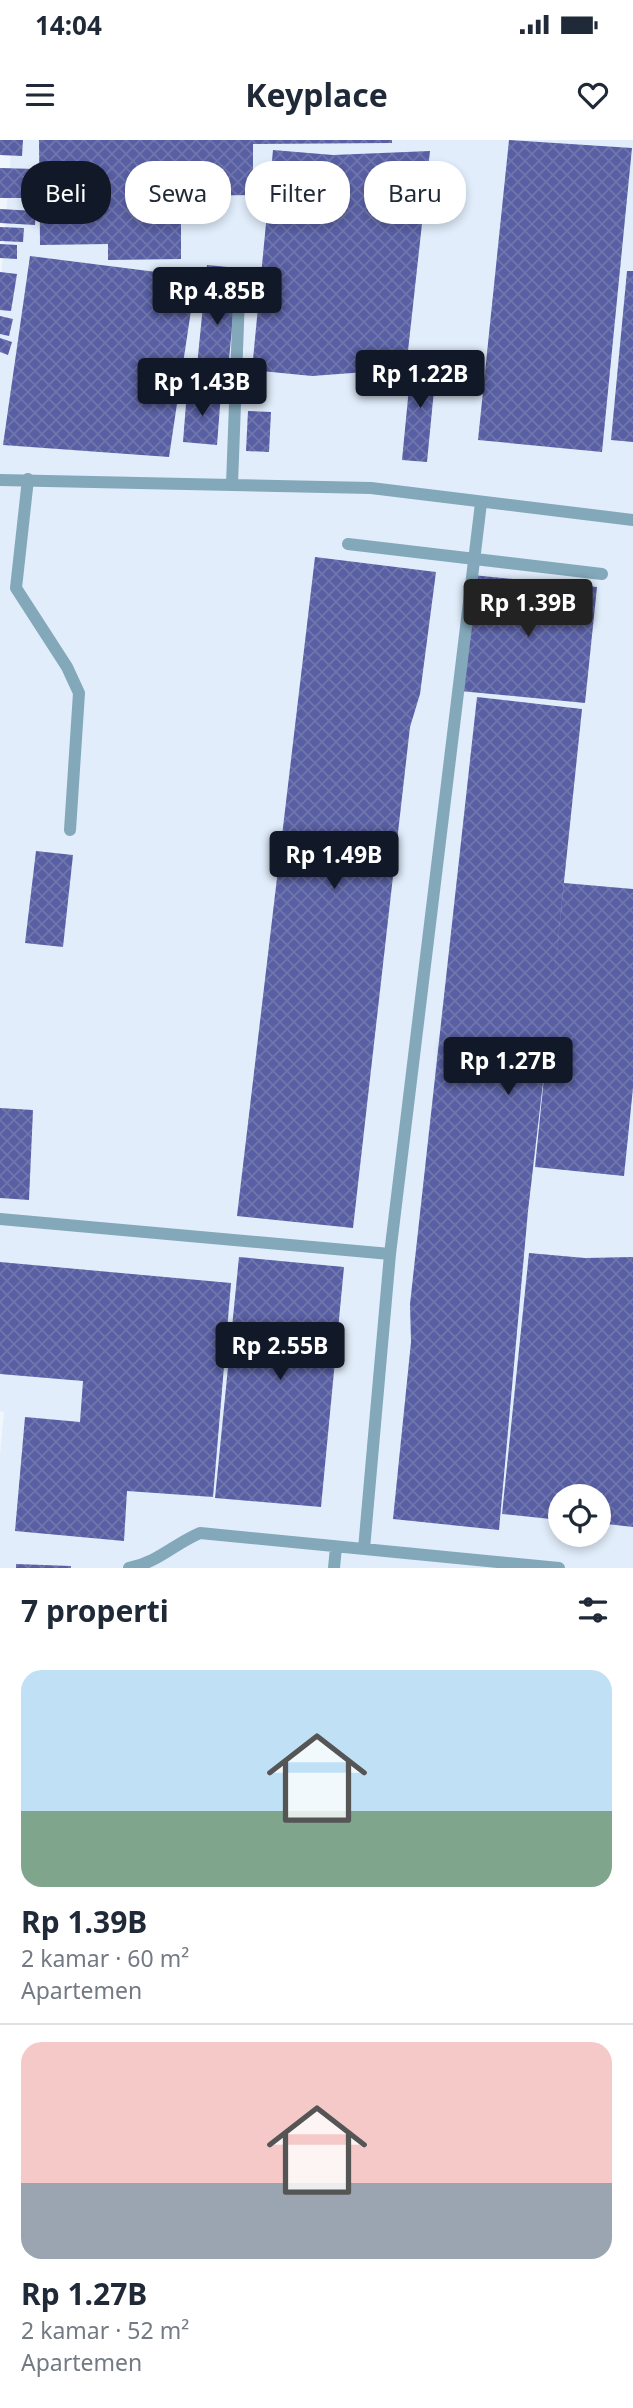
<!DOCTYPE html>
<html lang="id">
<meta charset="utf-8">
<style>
:root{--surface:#fff;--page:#f2f2f3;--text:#1f2937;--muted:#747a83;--line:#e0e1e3;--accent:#111827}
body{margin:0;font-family:"Noto Sans",sans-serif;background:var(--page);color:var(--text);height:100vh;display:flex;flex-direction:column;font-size:26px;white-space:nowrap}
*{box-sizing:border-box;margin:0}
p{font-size:23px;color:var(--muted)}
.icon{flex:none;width:38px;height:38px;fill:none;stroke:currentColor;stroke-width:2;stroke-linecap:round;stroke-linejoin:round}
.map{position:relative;height:1428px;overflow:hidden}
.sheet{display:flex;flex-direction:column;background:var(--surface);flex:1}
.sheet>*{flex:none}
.banner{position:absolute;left:21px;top:21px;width:592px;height:63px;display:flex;gap:14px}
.fabs{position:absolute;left:548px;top:1344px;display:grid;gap:14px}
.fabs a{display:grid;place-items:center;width:63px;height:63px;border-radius:50%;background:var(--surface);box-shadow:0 4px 10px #0003;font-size:35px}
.price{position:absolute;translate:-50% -60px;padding:0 16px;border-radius:7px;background:var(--accent);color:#fff;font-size:23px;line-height:46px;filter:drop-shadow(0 2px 4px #0008)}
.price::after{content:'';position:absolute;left:50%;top:42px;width:21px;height:16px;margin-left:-10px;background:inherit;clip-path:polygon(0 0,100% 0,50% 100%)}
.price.current{background:#222;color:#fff}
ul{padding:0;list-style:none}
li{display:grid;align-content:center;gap:14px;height:371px;padding:0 21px}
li+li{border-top:2px solid var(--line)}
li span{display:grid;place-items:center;height:217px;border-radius:21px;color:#555}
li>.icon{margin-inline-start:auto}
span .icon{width:126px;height:126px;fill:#fffc;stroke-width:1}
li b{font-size:30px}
h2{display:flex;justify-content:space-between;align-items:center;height:84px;padding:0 21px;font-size:30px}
.chip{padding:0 24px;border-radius:28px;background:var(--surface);box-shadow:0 4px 10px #0003;font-size:24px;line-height:63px}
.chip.current{background:var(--accent);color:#fff}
.status{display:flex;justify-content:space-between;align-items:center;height:49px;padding:0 35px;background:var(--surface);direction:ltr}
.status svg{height:19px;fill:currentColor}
header{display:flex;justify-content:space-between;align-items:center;height:91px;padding:0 21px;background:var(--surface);font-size:32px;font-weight:700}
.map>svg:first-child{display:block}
</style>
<div class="status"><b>14:04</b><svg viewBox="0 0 49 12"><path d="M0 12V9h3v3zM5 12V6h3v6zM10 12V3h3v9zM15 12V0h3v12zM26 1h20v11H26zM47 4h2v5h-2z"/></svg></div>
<header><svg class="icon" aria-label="menu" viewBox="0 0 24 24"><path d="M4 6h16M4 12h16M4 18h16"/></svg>Keyplace<svg class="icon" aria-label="heart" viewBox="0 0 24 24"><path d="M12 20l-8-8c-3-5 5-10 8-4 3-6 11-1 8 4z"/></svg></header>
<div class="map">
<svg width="633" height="1428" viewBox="0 0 633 1428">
<defs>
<pattern id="building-cross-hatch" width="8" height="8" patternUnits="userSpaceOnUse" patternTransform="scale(1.75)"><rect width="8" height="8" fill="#585fa4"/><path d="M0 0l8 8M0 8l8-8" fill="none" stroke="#7076ab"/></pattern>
</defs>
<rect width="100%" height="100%" fill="#f1f6fc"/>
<path fill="#e1edfb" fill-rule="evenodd" d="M12 0H633V1428H0V1314L4 1272 0 1271V153ZM560 1356H598V1395H560Z"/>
<path fill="url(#building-cross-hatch)" d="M0 0H23L22 16 0 15Z
M39 0H392V3L253 4V55L181 56V119L108 120V104L40 105Z
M509 0 632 8 602 312 478 300Z
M273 10 333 15 430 11 406 229 312 236 252 230Z
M0 28 36 29 35 58H0Z
M0 69 36 71 35 85 0 83Z
M0 87 24 88 23 102 0 101Z
M0 104 17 105V119L0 118Z
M30 116 196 137 169 317 3 305Z
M207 125 238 128 226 249 195 246Z
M627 131H633V302L611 300Z
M0 132 17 134 11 171 0 170Z
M0 176 13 179 9 196 0 194Z
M0 198 12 202 8 215 0 212Z
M412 217 437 219 427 322 402 320Z
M187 251 221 253 217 305 183 302Z
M248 271 271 272 269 312 246 311Z
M315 417 436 432 420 554 410 587 353 1088 237 1076Z
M472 435 597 447 585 563 460 551Z
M477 557 582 569 552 857 564 743 633 749V948L624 1036 535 1027 547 908 528 1071 499 1390 393 1379 411 1202 410 1164Z
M36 711 73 715 63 807 25 803Z
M0 968 33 970 29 1060 0 1058Z
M529 1113 585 1118 633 1117V1387L598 1383V1356H560V1380L502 1374Z
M239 1117 344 1127 321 1367 215 1358Z
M0 1122 231 1143 213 1357 127 1351 124 1401 15 1391 25 1277 80 1282 83 1241 0 1234Z
M16 1424 71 1426V1428H16Z"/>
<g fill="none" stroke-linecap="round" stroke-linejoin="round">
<path stroke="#83a8ba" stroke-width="12" d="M28 339 16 448 67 527 79 553 70 690
M0 340 371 348 633 380
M232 344 239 157
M348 404 602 434
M0 1079 390 1114
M364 1409 390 1114 481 363
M129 1428C157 1423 174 1404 200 1393L559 1428
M334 1428 336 1407"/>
</g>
</svg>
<div class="fabs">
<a><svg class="icon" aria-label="locate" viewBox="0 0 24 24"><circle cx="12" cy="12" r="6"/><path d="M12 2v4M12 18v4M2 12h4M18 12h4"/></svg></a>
</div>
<b class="price" style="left:217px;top:187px">Rp 4.85B</b>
<b class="price" style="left:420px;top:270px">Rp 1.22B</b>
<b class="price" style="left:202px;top:278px">Rp 1.43B</b>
<b class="price current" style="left:528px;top:499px">Rp 1.39B</b>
<b class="price" style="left:334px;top:751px">Rp 1.49B</b>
<b class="price" style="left:508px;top:957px">Rp 1.27B</b>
<b class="price" style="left:280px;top:1242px">Rp 2.55B</b>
<div class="banner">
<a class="chip current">Beli</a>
<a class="chip">Sewa</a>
<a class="chip">Filter</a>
<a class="chip">Baru</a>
</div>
</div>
<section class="sheet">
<h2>7 properti<svg class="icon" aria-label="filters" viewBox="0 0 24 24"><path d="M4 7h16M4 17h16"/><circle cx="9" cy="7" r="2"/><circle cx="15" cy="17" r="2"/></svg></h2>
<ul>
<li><span style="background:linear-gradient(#bfe0f5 65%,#7fa58c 0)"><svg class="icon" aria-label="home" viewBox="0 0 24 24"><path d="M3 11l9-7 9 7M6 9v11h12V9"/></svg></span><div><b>Rp 1.39B</b><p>2 kamar · 60 m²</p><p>Apartemen</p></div></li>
<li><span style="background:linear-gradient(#f6c9c9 65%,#9aa5b1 0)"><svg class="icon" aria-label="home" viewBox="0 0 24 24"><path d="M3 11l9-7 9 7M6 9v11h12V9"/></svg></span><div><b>Rp 1.27B</b><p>2 kamar · 52 m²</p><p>Apartemen</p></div></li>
</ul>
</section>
